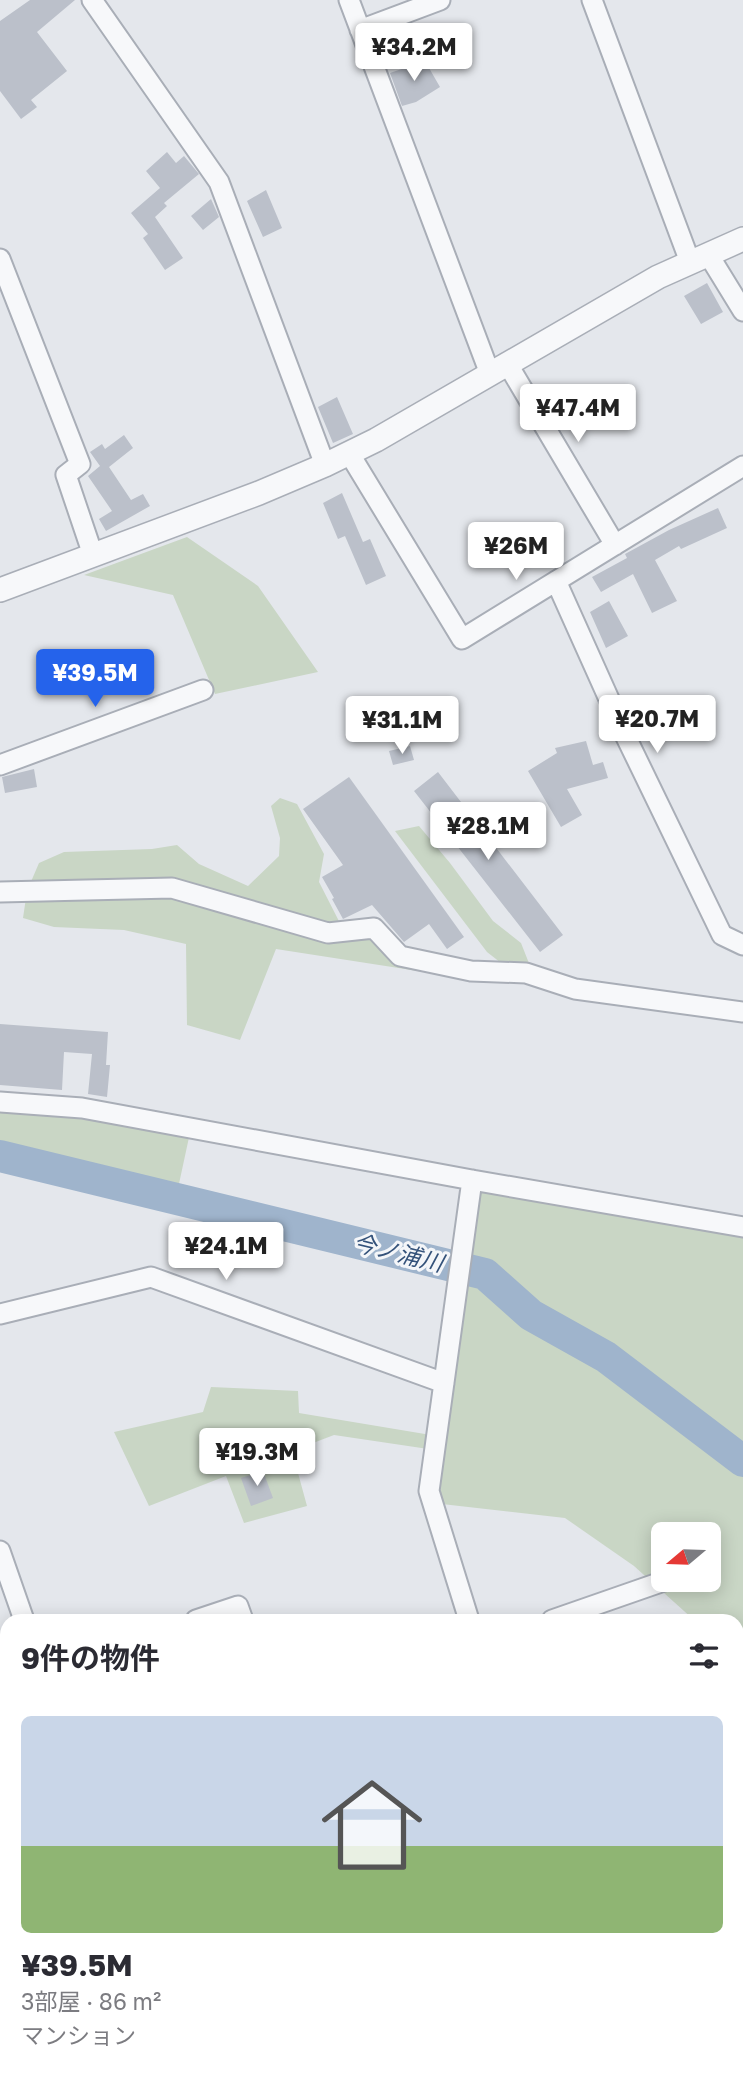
<!DOCTYPE html>
<html lang="ja">
<meta charset="utf-8">
<style>
:root{--surface:#fff;--page:#f2f2f3;--text:#2b2b33;--muted:#7c7c81;--accent:#2563eb}
body{margin:0;font-family:"Golos Text","Noto Sans JP",sans-serif;background:var(--page);color:var(--text);height:100vh;display:flex;flex-direction:column;font-size:26px;white-space:nowrap}
*{box-sizing:border-box;margin:0}
p{font-size:23px;color:var(--muted)}
.icon{flex:none;width:38px;height:38px;fill:none;stroke:currentColor;stroke-width:2;stroke-linecap:round;stroke-linejoin:round}
.map{position:relative;flex:1;overflow:hidden}
.panel{position:absolute;left:0px;top:1614px;width:744px;height:471px;display:flex;flex-direction:column;background:var(--surface);border-radius:21px 21px 0 0;box-shadow:0 4px 18px #0003}
.panel>*{flex:none}
.needle{width:46px;rotate:251deg}
.fabs{position:absolute;left:651px;top:1522px;display:grid;gap:14px}
.fabs a{display:grid;place-items:center;width:70px;height:70px;border-radius:10px;background:var(--surface);box-shadow:0 4px 18px #0003;font-size:35px}
.price{position:absolute;translate:-50% -60px;padding:0 16px;border-radius:7px;background:#fff;color:#222;font-size:23px;line-height:46px;filter:drop-shadow(0 2px 4px #0008)}
.price::after{content:'';position:absolute;left:50%;top:42px;width:21px;height:16px;margin-left:-10px;background:inherit;clip-path:polygon(0 0,100% 0,50% 100%)}
.price.active{background:var(--accent);color:#fff}
ul{padding:0;list-style:none}
li{display:grid;align-content:center;gap:14px;height:371px;padding:0 21px}
li span{display:grid;place-items:center;height:217px;border-radius:10px;color:#555}
li>.icon{margin-inline-start:auto}
span .icon{width:126px;height:126px;fill:#fffc;stroke-width:1}
li b{font-size:30px}
h2{display:flex;justify-content:space-between;align-items:center;height:84px;padding:0 21px;font-size:30px}
.map>svg:first-child{display:block}
</style>
<div class="map">
<svg width="743" height="2084" viewBox="0 0 743 2084">
<rect width="100%" height="100%" fill="#e4e7ec"/>
<path fill="#c9d6c5" fill-rule="evenodd" d="M187 537 258 586 318 672 215 694 173 595 84 575Z
M280 798 297 804 324 854 319 882 344 931 375 938 463 978 276 949 240 1040 187 1025 186 944 124 930 54 927 23 918 27 891 39 863 64 852 152 849 177 845 199 864 248 886 279 856 280 838 271 806Z
M419 826 450 863 493 921 521 943 534 976 514 973 487 952 395 831Z
M0 1102 191 1128 174 1207 53 1177 0 1168Z
M472 1180 743 1227V1793L737 1797V1620H694L634 1566 565 1518 433 1503ZM663 1535H709V1580H663Z
M211 1387 298 1391 299 1413 437 1436 435 1450 334 1435 292 1451 307 1506 244 1523 226 1476 149 1506 114 1432 203 1412Z
M743 1923V2052L739 2061 737 2053V1925Z"/>
<g fill="none" stroke-linecap="round" stroke-linejoin="round">
<path stroke="#9fb4cc" stroke-width="32" d="M0 1156 485 1274 531 1315 606 1357 743 1461"/>
</g>
<path fill="#bbc0ca" d="M30 0H75L37 32 67 71 31 100 37 107 21 119 0 91V21Z
M424 24 433 38 409 53 401 39Z
M425 61 440 87 416 102 402 106 390 73Z
M167 152 176 163 184 156 199 174 164 203 167 206 155 217 183 258 165 270 143 238 148 234 131 213 160 188 146 171Z
M266 190 282 228 263 237 247 201Z
M211 199 219 217 203 230 191 216Z
M707 283 723 312 701 324 684 296Z
M337 397 353 434 333 443 318 407Z
M124 435 133 448 109 467 131 500 143 494 150 506 106 531 99 519 112 511 88 476 100 466 90 452 102 444 105 449Z
M342 493 363 542 370 539 386 576 366 585 345 536 338 539 323 503Z
M718 508 727 528 681 549 679 546 655 560 677 601 652 613 633 574 601 592 592 577 627 558 625 554 669 530Z
M609 601 628 636 606 648 590 612Z
M586 741 593 765 603 762 608 778 567 789 582 815 561 827 528 771 557 753 555 748Z
M410 746 414 760 393 765 389 751Z
M34 769 37 787 5 793 2 777Z
M438 772 563 935 540 952 414 791Z
M349 777 464 937 447 949 429 924 404 942 372 905 343 919 332 899 334 898 322 877 343 865 303 809Z
M0 1024 108 1032 106 1065H110L107 1097 88 1094 92 1054 64 1052 62 1090 0 1085Z
M263 1471 273 1498 251 1506 241 1478Z"/>
<g fill="none" stroke-linecap="round" stroke-linejoin="round">
<defs>
<path id="minor" d="M92 0 219 182 325 465
M349 0 490 374
M592 0 690 262
M360 30 440 0
M708 254 743 311
M0 259 80 464 66 475 93 555
M507 363 615 545
M349 453 462 639 743 466
M556 581 626 737 722 935 743 945
M0 765 203 690
M0 892 172 888 328 933 374 928 400 956 471 971 526 973 575 989 743 1012
M0 1102 82 1108 472 1180 743 1227
M0 1314 151 1277 444 1383
M0 1551 24 1620
M196 1620 238 1606 243 1620
M469 1620 429 1491 472 1180
M552 1620 667 1580
M0 1689 7 1686
M184 2077 187 2084
M400 2077 402 2084"/>
<path id="tertiary" d="M0 590 259 493 325 465 376 440 658 277 743 239
M737 1911 743 1909
M229 2084 249 2077"/>
</defs>
<use href="#minor" stroke="#a9aeb7" stroke-width="23"/>
<use href="#tertiary" stroke="#a9aeb7" stroke-width="26"/>
<use href="#minor" stroke="#f7f8fa" stroke-width="19"/>
<use href="#tertiary" stroke="#f7f8fa" stroke-width="23"/>
</g>
<g text-anchor="middle" stroke-width="6" stroke-linejoin="round" paint-order="stroke">
<g font-size="23" font-style="italic" fill="#34527a" stroke="#f4f6f9">
<text transform="translate(398 1253) rotate(14)" y="8">今ノ浦川</text>
</g>
</g>
</svg>
<div class="fabs">
<a><svg class="needle" viewBox="-14 -14 28 28"><path d="M0-13l5 13h-10z" fill="#e53935"/><path d="M0 13l5-13h-10z" fill="#7c7c81"/></svg></a>
</div>
<b class="price" style="left:414px;top:83px">¥34.2M</b>
<b class="price" style="left:578px;top:444px">¥47.4M</b>
<b class="price" style="left:516px;top:582px">¥26M</b>
<b class="price active" style="left:95px;top:709px">¥39.5M</b>
<b class="price" style="left:657px;top:755px">¥20.7M</b>
<b class="price" style="left:402px;top:756px">¥31.1M</b>
<b class="price" style="left:488px;top:862px">¥28.1M</b>
<b class="price" style="left:226px;top:1282px">¥24.1M</b>
<b class="price" style="left:257px;top:1488px">¥19.3M</b>
<section class="panel">
<h2>9件の物件<svg class="icon" aria-label="filters" viewBox="0 0 24 24"><path d="M4 7h16M4 17h16"/><circle cx="9" cy="7" r="2"/><circle cx="15" cy="17" r="2"/></svg></h2>
<ul>
<li><span style="background:linear-gradient(#c9d6e8 60%,#8fb573 0)"><svg class="icon" aria-label="home" viewBox="0 0 24 24"><path d="M3 11l9-7 9 7M6 9v11h12V9"/></svg></span><div><b>¥39.5M</b><p>3部屋 · 86 m²</p><p>マンション</p></div></li>
</ul>
</section>
</div>
